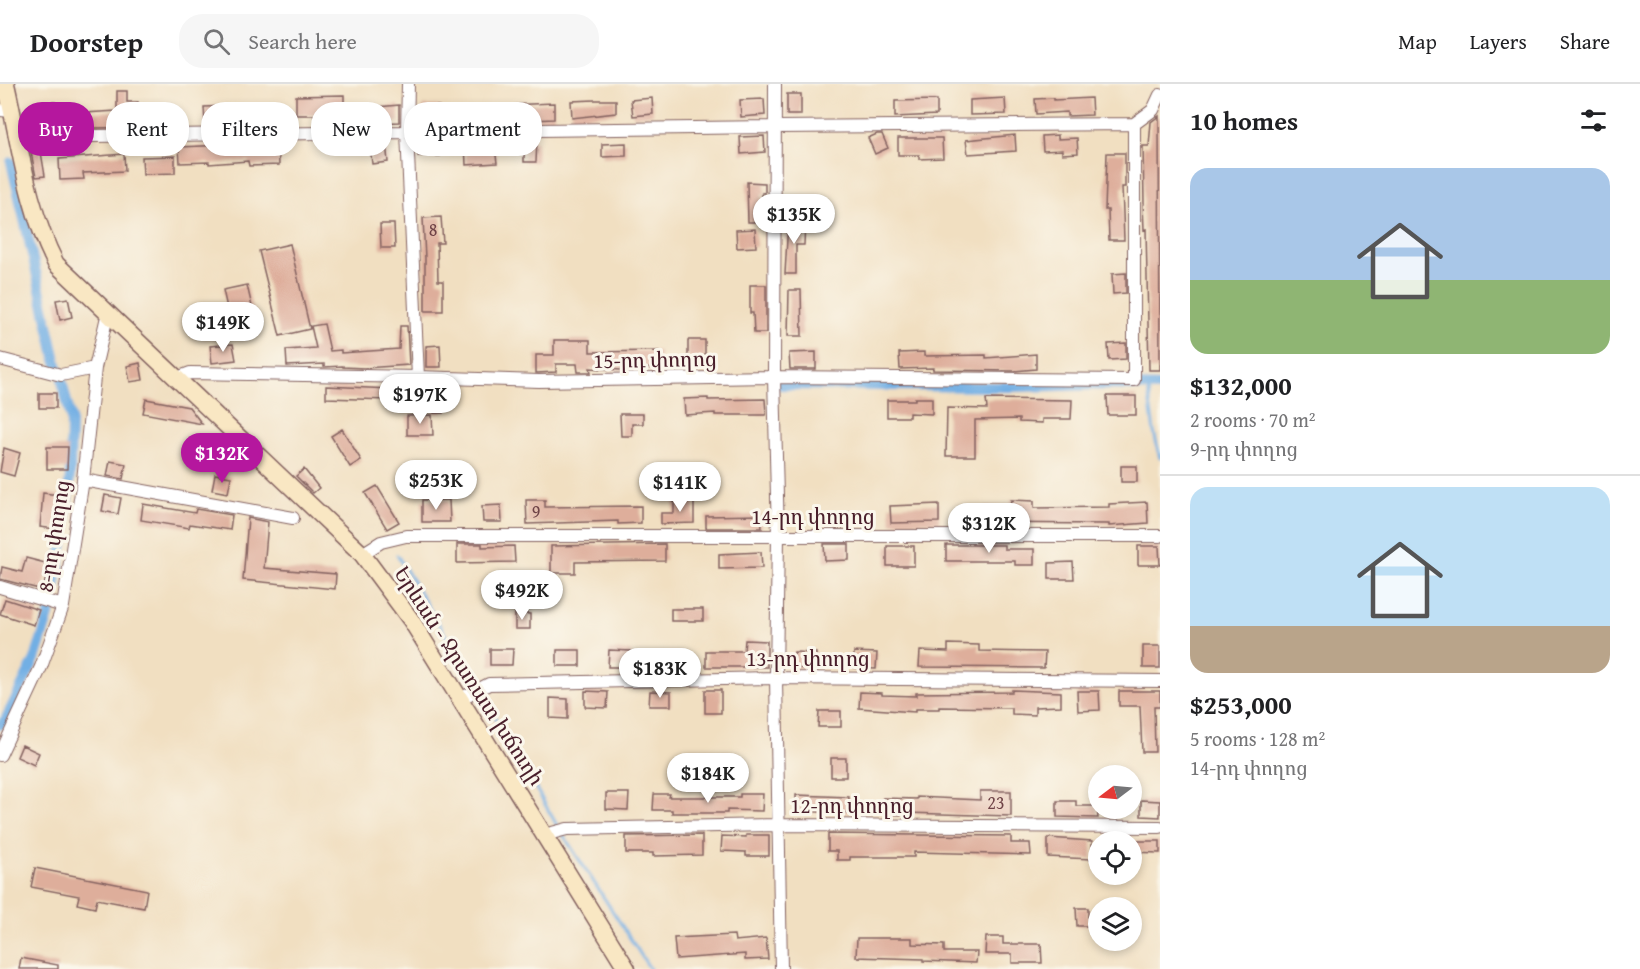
<!DOCTYPE html>
<meta charset="utf-8">
<style>
:root{--surface:#fff;--page:#f6f6f6;--text:#202124;--muted:#757577;--line:#e0e0e0;--accent:#b5179e}
body{margin:0;font-family:"Gentium Book Plus","Noto Serif Armenian",serif;background:var(--page);color:var(--text);height:100vh;display:flex;flex-direction:column;font-size:22px;white-space:nowrap}
*{box-sizing:border-box;margin:0}
p{font-size:20px;color:var(--muted)}
.icon{flex:none;width:33px;height:33px;fill:none;stroke:currentColor;stroke-width:2;stroke-linecap:round;stroke-linejoin:round}
.map{position:relative;flex:1;overflow:hidden}
.details{display:flex;flex-direction:column;background:var(--surface);width:480px}
.details>*{flex:none}
.top-card{position:absolute;left:18px;top:18px;width:570px;height:54px;display:flex;gap:12px}
.needle{width:39px;rotate:254deg}
.tools{position:absolute;left:1088px;top:681px;display:grid;gap:12px}
.tools a{display:grid;place-items:center;width:54px;height:54px;border-radius:50%;background:var(--surface);box-shadow:0 3px 9px #0003;font-size:30px}
.price{position:absolute;translate:-50% -51px;padding:0 14px;border-radius:21px;background:#fff;color:#222;font-size:20px;line-height:39px;filter:drop-shadow(0 2px 3px #0008)}
.price::after{content:'';position:absolute;left:50%;top:36px;width:18px;height:14px;margin-left:-9px;background:inherit;clip-path:polygon(0 0,100% 0,50% 100%)}
.price.on{background:var(--accent);color:#fff}
ul{padding:0;list-style:none}
li{display:grid;align-content:center;gap:12px;height:318px;padding:0 30px}
li+li{border-top:2px solid var(--line)}
li span{display:grid;place-items:center;height:186px;border-radius:18px;color:#555}
li>.icon{margin-inline-start:auto}
span .icon{width:108px;height:108px;fill:#fffc;stroke-width:1}
li b{font-size:26px}
h2{display:flex;justify-content:space-between;align-items:center;height:72px;padding:0 30px;font-size:26px}
.pill{padding:0 21px;border-radius:24px;background:var(--surface);box-shadow:0 3px 9px #0003;font-size:21px;line-height:54px}
.pill.on{background:var(--accent);color:#fff}
header{display:flex;align-items:center;gap:36px;box-sizing:border-box;height:84px;padding:0 30px;background:var(--surface);border-bottom:2px solid var(--line)}
header strong{font-size:28px}
nav{display:flex;gap:33px;margin-inline-start:auto;font-size:21px}
.search{width:420px;height:54px;background:var(--page);display:flex;align-items:center;gap:15px;box-sizing:border-box;padding:0 21px;border-radius:24px;color:var(--muted);font-size:22px}
main{display:flex;flex:1;min-height:0}
.map>svg:first-child{display:block}
</style>
<header>
<strong>Doorstep</strong>
<div class="search"><svg class="icon" aria-label="search" viewBox="0 0 24 24"><circle cx="10" cy="10" r="6"/><path d="M15 15l6 6"/></svg>Search here</div>
<nav><a>Map</a><a>Layers</a><a>Share</a></nav>
</header>
<main>
<div class="map">
<svg width="1160" height="885" viewBox="0 0 1160 885">
<rect width="100%" height="100%" fill="#fbf7ec"/>
<filter id="ink" filterUnits="userSpaceOnUse"><feTurbulence type="fractalNoise" baseFrequency=".0167" numOctaves="2"/><feDisplacementMap in="SourceGraphic" scale="12" xChannelSelector="R" yChannelSelector="G"/><feConvolveMatrix kernelMatrix="1 2 1 2 8 2 1 2 1" color-interpolation-filters="sRGB"/></filter>
<filter id="wash" filterUnits="userSpaceOnUse"><feTurbulence type="fractalNoise" baseFrequency=".008" numOctaves="4" result="noise"/><feDisplacementMap in="SourceGraphic" scale="24" xChannelSelector="R" yChannelSelector="G"/><feGaussianBlur stdDeviation="1.35" result="paint"/><feColorMatrix in="noise" values="0 0 0 0 0 0 0 0 0 0 0 0 0 0 0 0 0 1.4 0 .05"/><feComposite in="paint" operator="in"/></filter>
<g filter="url(#wash)">
<rect width="100%" height="100%" fill="#f1dfc1"/>
<g fill="none" stroke-linecap="round" stroke-linejoin="round">
<path stroke="#72afe4" stroke-width="3" d="M1148 304 1154 348 1160 374
M397 471 477 603
M481 609 558 743
M562 749 650 885"/>
<path stroke="#72afe4" stroke-width="10" d="M11 78 58 285
M780 301 1010 303 1112 301 1160 303
M53 514 63 458 70 392 71 335 62 297
M0 641 5 636 35 575 50 528"/>
</g>
<g id="blocks">
<path fill="#deae9b" d="M117 7H127V18H138V30L165 28V43L84 44V29L117 27Z
M787 10H801V31H787Z
M344 11V31H296V12Z
M652 14 653 30 633 32 631 16Z
M1005 14 1006 30 970 31V16Z
M1054 14V16L1091 14 1092 31 1067 32V28L1036 30 1035 15Z
M764 15 765 31 741 33 740 16Z
M595 16H616V29L572 34 571 17Z
M937 16V31L895 33V17Z
M38 18H55V39H38Z
M554 19V35L509 37 508 21Z
M399 21V38L378 39 377 23Z
M229 22V23L261 22 262 38 205 39 204 23Z
M423 22H439V37L423 36Z
M1159 32 1160 286H1149L1146 145 1144 146 1143 120H1144L1143 62H1149L1151 38Z
M877 50H882L888 64 875 70 868 54Z
M1015 51 1016 67 968 70 966 56Z
M1058 51V55L1077 54 1078 69 1062 70V66L1043 67 1042 52Z
M764 52 765 68 741 70 740 53Z
M898 54H942L943 74 919 75V71H898Z
M418 56H440V72H418Z
M524 57H537L536 78H524Z
M278 59 279 81 249 82 248 77 209 80V78L180 79 179 63Z
M386 59 388 78 372 80 370 61Z
M475 59V66L495 64 497 79 466 81 465 60Z
M626 59V72L602 73V60Z
M40 62 45 92 36 93 30 63Z
M1107 69H1125V103H1122L1124 156H1109L1108 126H1105Z
M124 70 125 87 83 89 84 95 60 96 59 75Z
M175 72V89L143 90 142 73Z
M747 98 765 99V109H762L763 138H748Z
M441 133 443 159H437L438 197H443V227H425V174L423 134Z
M788 137 805 138 804 161H796V190H785Z
M380 140H394L395 164H381Z
M755 145 756 163 737 164 736 146Z
M290 160 310 245 280 252 259 167Z
M1126 189V209L1113 210 1112 190Z
M247 201 253 227 229 233 223 206Z
M750 201H766V249H754L753 229H750Z
M789 206H801L802 252H788Z
M68 214 72 233 60 236 56 216Z
M324 240 330 267 341 266V269L399 265 400 242H407L409 281 364 284 343 283V282L324 283V280L287 282 286 266 316 264 311 242Z
M554 256H590V268L659 267V284L621 286 590 284 591 288H578L577 280H556V288L536 289V271H554Z
M688 256H705V274H688Z
M1126 259V275L1109 276 1108 260Z
M233 260 236 276 212 279 210 262Z
M440 261 441 283H426V262Z
M816 268V285H790L789 269Z
M924 268V272L986 271V274L1036 270V285L1014 287 933 286V284L900 285 899 269Z
M140 279 143 296 130 298 127 282Z
M326 302 390 305 389 316 326 314Z
M433 305H443V329H434Z
M39 309H56V324H39Z
M1107 312H1136V331H1108Z
M708 314V316L765 315 766 331H715V329L685 331 684 315Z
M915 314H932V330L909 329V333H887V316H915Z
M146 315 189 323 202 340 143 329Z
M986 315 1072 316 1071 335H1042V339L1019 338V335L975 336V372H946L947 324 987 325Z
M620 330H643V340H632V352H621Z
M432 331 433 351H407V332Z
M342 345 361 376 350 383 331 352Z
M47 363H68L67 385H47Z
M4 364 20 369 14 392 0 388Z
M110 377 126 380 123 395 107 392Z
M1121 382H1137V398H1121Z
M304 385 319 404 313 409 296 392Z
M215 390 231 393 228 409 212 406Z
M377 402 399 438 387 445 365 409Z
M43 409 59 411 55 445 40 443Z
M105 411 121 414 118 430 102 427Z
M674 415H694V439L661 440V429H674Z
M422 416H449L450 438H422Z
M526 416H545V423L641 422V439L618 440V437L527 440Z
M1011 416 1034 417V424L1109 423V420L1147 418 1148 439 1109 442V440L983 439V423L1010 422Z
M143 420 195 429 196 425 232 431 230 446 190 440 189 444 141 436Z
M939 420V438L891 439 890 422Z
M501 421 502 438H483L482 422Z
M847 428H866V438H847Z
M761 431 762 444H706V432Z
M248 434 268 438 264 484 336 490 335 505 243 496Z
M457 460H482V463L514 462 515 478 457 479Z
M665 460V477L575 478V489H551V462Z
M824 460H849V476L825 477Z
M946 461H1004V465H1034V481H1015V477H946Z
M887 462H914V482H887Z
M1138 462H1159L1160 481H1138Z
M761 468 762 484 719 485V470Z
M26 474 49 480 43 506 0 495 2 483 22 488Z
M1073 478 1074 495H1049V479Z
M5 515 39 526 34 541 0 530Z
M671 525H703V537H671Z
M515 529 530 530V545H515Z
M745 556 767 557V583H706V567H744Z
M948 560 979 561V567L1045 568 1044 584 919 583 920 567 948 568Z
M1143 562H1160V584H1143Z
M490 565H513L512 581H490Z
M557 566H580V582H557Z
M609 566 631 567V583H608Z
M794 568 816 569V585L793 584Z
M854 568 877 569 876 585 854 584Z
M705 606H721V629H705Z
M1012 606 1061 608V622L1035 623V631L1012 630V624L939 623V625H915V628L859 624 860 608 882 609V611L916 612V609L1012 608Z
M585 607 608 608 607 624 585 623Z
M650 607 671 608V622H649Z
M1077 607H1099L1100 626 1078 627Z
M1119 607H1160V623H1154L1155 668H1142L1140 622H1119Z
M550 614 568 615V635L550 634Z
M819 627H841V643H818Z
M22 661 39 669 34 681 17 673Z
M831 674H846V693H831Z
M980 707H1011V732L906 729V731L883 730V714L917 715V713L980 716Z
M606 709H629L628 726 606 725Z
M654 710H670L669 713H740V710H763L762 727 727 726V729H672V726H653Z
M796 711 849 713 848 729 796 727Z
M1141 716 1160 717V733L1141 732Z
M1057 717H1076V722H1097L1098 734 1057 733Z
M828 750 1011 752V759H1030L1031 771 914 768V773H850V776H837V767H828Z
M702 751V771L653 772V769H626V752Z
M746 751H769V772H746V768L721 767 722 752 746 753Z
M1048 754 1092 757V775L1048 773Z
M1131 757H1160V769L1131 768Z
M35 784 147 806 144 824 97 815 95 824 77 820 79 812 31 803Z
M1076 824H1088V842H1077Z
M734 851 735 857 766 854 768 875 745 876V870L676 875 674 854Z
M986 853H1003V860H1041L1042 879H1012V870H985Z
M857 854H912V860L944 861V868H977L976 879 923 877V875L856 873Z
M21 874 58 881V885H19Z"/>
</g>
</g>
<g filter="url(#ink)">
<use href="#blocks" fill-opacity="0" stroke="#846260" stroke-width="1.5"/>
<g fill="none" stroke-linecap="round" stroke-linejoin="round">
<defs>
<path id="minor" d="M408 0 407 48 418 293
M775 0 774 293 778 452 776 594 781 885
M0 26 12 27
M17 53 775 43 1134 40 1153 26 1160 11
M0 275 61 291 95 284
M177 294 190 289 418 293 539 297 774 293 1134 296V40
M83 396 293 434
M362 470 381 458 406 452H1160
M0 503 63 522
M460 615 489 600 776 594 1160 597
M0 671 41 583 63 522 83 396 95 284 108 228
M544 751 567 745 777 741 1160 743"/>
<path id="secondary" d="M6 0C20 61 27 124 56 180L362 470 411 536 627 885"/>
</defs>
<use href="#minor" stroke="#846260" stroke-width="14"/>
<use href="#secondary" stroke="#846260" stroke-width="19"/>
<use href="#minor" stroke="#fff" stroke-width="12"/>
<use href="#secondary" stroke="#f9e7c3" stroke-width="16"/>
</g>
</g>
<g text-anchor="middle" stroke-width="6" stroke-linejoin="round" paint-order="stroke">
<g font-size="18" fill="#6f4347">
<text x="433" y="152">8</text>
<text x="536" y="434">9</text>
<text x="996" y="725">23</text>
</g>
<g font-size="21" fill="#4a1f2b" stroke="#fbf7ec">
<text transform="translate(655 276) rotate(-1)" y="7">15-րդ փողոց</text>
<text x="813" y="440">14-րդ փողոց</text>
<text transform="translate(54 452) rotate(-81)" y="7">8-րդ փողոց</text>
<text x="808" y="582">13-րդ փողոց</text>
<text transform="translate(469 592) rotate(57)" y="7">Երևան - Ջրառատ խճուղի</text>
<text x="852" y="729">12-րդ փողոց</text>
</g>
</g>
</svg>
<div class="tools">
<a><svg class="needle" viewBox="-14 -14 28 28"><path d="M0-13l5 13h-10z" fill="#e53935"/><path d="M0 13l5-13h-10z" fill="#757577"/></svg></a>
<a><svg class="icon" aria-label="locate" viewBox="0 0 24 24"><circle cx="12" cy="12" r="6"/><path d="M12 2v4M12 18v4M2 12h4M18 12h4"/></svg></a>
<a><svg class="icon" aria-label="layers" viewBox="0 0 24 24"><path d="M12 4l9 5-9 5-9-5zM3 14l9 5 9-5"/></svg></a>
</div>
<b class="price" style="left:794px;top:161px">$135K</b>
<b class="price" style="left:223px;top:269px">$149K</b>
<b class="price" style="left:420px;top:341px">$197K</b>
<b class="price on" style="left:222px;top:400px">$132K</b>
<b class="price" style="left:436px;top:427px">$253K</b>
<b class="price" style="left:680px;top:429px">$141K</b>
<b class="price" style="left:989px;top:470px">$312K</b>
<b class="price" style="left:522px;top:537px">$492K</b>
<b class="price" style="left:660px;top:615px">$183K</b>
<b class="price" style="left:708px;top:720px">$184K</b>
<div class="top-card">
<a class="pill on">Buy</a>
<a class="pill">Rent</a>
<a class="pill">Filters</a>
<a class="pill">New</a>
<a class="pill">Apartment</a>
</div>
</div>
<section class="details">
<h2>10 homes<svg class="icon" aria-label="filters" viewBox="0 0 24 24"><path d="M4 7h16M4 17h16"/><circle cx="9" cy="7" r="2"/><circle cx="15" cy="17" r="2"/></svg></h2>
<ul>
<li><span style="background:linear-gradient(#a9c7e8 60%,#8fb573 0)"><svg class="icon" aria-label="home" viewBox="0 0 24 24"><path d="M3 11l9-7 9 7M6 9v11h12V9"/></svg></span><div><b>$132,000</b><p>2 rooms · 70 m²</p><p>9-րդ փողոց</p></div></li>
<li><span style="background:linear-gradient(#bfe0f5 75%,#b9a48a 0)"><svg class="icon" aria-label="home" viewBox="0 0 24 24"><path d="M3 11l9-7 9 7M6 9v11h12V9"/></svg></span><div><b>$253,000</b><p>5 rooms · 128 m²</p><p>14-րդ փողոց</p></div></li>
</ul>
</section>
</main>
